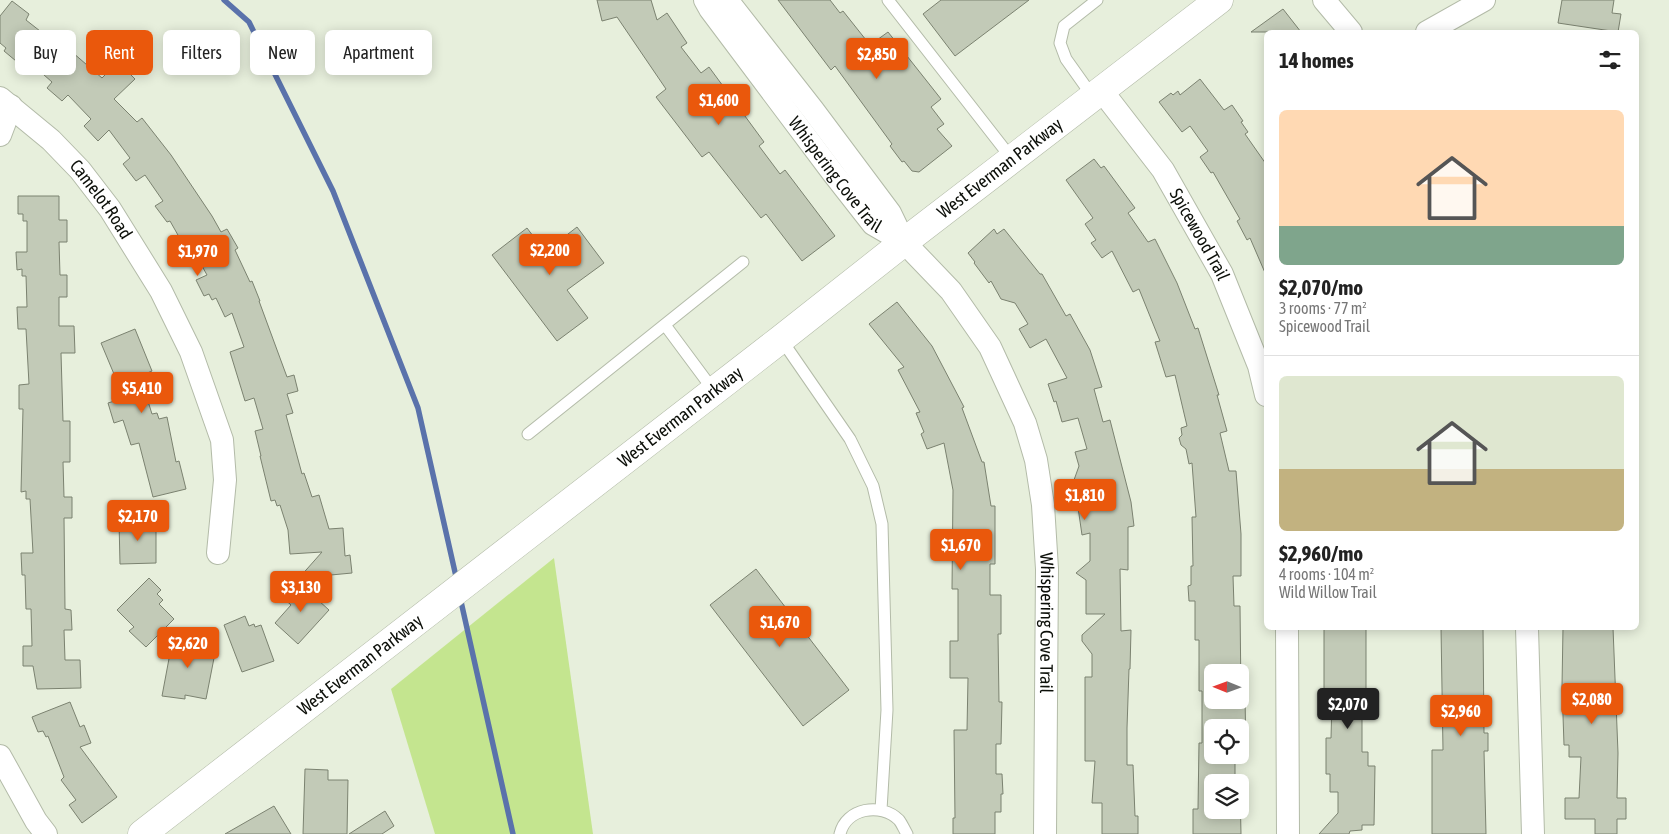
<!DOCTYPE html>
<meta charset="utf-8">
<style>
:root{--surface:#fff;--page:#f2f2f2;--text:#222;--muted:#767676;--line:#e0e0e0;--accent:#ea580c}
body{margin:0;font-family:"Asap Condensed",sans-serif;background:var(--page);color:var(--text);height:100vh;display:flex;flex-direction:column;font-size:19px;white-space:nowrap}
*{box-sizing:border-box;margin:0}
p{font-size:16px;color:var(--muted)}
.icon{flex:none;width:28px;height:28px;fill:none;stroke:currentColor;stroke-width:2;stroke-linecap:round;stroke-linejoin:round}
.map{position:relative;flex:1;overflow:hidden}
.details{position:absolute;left:1264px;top:30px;width:375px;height:600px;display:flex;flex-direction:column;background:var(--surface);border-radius:8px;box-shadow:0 2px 12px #0003}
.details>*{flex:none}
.guide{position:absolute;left:15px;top:30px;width:475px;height:45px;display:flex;gap:10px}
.needle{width:32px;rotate:271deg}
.controls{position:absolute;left:1204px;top:664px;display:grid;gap:10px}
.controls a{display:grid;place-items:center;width:45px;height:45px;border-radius:8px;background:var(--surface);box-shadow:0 2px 12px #0003;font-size:25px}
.price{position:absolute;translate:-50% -42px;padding:0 11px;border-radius:5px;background:var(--accent);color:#fff;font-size:16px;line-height:32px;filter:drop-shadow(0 1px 2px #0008)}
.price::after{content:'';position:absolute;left:50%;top:30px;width:15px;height:11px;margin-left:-8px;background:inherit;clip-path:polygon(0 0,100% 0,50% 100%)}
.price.selected{background:#222;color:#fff}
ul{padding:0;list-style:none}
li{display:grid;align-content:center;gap:10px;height:265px;padding:0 15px}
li+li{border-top:1px solid var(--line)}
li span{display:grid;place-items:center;height:155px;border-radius:8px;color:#555}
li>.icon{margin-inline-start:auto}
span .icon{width:90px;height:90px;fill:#fffc;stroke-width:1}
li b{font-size:21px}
h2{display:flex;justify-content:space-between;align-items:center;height:60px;padding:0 15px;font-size:21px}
.pill{padding:0 18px;border-radius:8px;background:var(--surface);box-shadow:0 2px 12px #0003;font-size:18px;line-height:45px}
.pill.selected{background:var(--accent);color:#fff}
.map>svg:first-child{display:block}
</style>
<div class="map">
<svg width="1669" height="834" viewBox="0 0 1669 834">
<rect width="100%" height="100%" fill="#e7efdc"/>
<path fill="#c4e58f" d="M554 558 593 834H435L391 689Z"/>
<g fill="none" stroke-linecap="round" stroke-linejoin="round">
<path stroke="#5a72ab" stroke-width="5.5" d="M224 0 249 22 333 191 418 408 457 581
M460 597 513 834"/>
</g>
<path fill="#c2cab7" stroke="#7b8270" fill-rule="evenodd" d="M597 0H651L657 20 667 13 687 43 681 47 701 73 709 67 764 142 759 146 780 174 785 170 835 236 802 261 766 214 761 218 709 152 702 157 656 97 666 89 617 17 602 21Z
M778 0H830L840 13 843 11 870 45 888 32 941 99 931 107 944 124 937 129 952 146 919 172 912 171 904 161 902 162 890 146 892 144 835 66 831 70Z
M941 0H1029L955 56 923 14Z
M1562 0H1614L1612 13 1621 14 1618 32 1558 23Z
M12 1 29 14 26 20 54 42 57 39 102 78 118 62 135 79 114 99 137 122 142 118 171 155 212 216 221 232 227 229 238 248 235 250 250 282 252 281 260 301H259L287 377 294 375 298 391 287 394 293 413 286 415 302 474 304 473 312 497 319 495 329 529 343 528 345 556 350 555 352 573 299 578 322 552 290 554 288 530 280 505 277 506 275 500 271 501 260 456H261L255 431 263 429 254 398 245 401 230 352 244 347 232 313 225 317 216 298 212 300 209 294 204 296 196 280 207 275 192 248 187 251 170 221 167 222 155 206 163 201 145 175 136 181 123 164 130 158 109 130 98 141 84 126 91 119 68 95 62 101 47 88 52 82 27 60 22 66 4 51 6 48 0 43V16Z
M1283 9 1301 32H1251Z
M1200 79 1224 110 1232 105 1243 121 1241 122 1248 132 1245 134 1266 164V275L1250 238 1247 240 1237 221 1240 219 1213 172 1211 173 1200 157 1208 151 1190 126 1182 132 1159 102 1171 93 1173 95 1178 91 1180 95Z
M1094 159 1101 168 1104 166 1135 208 1128 213 1148 242 1155 239 1177 283 1195 329 1198 328 1219 395H1217L1227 431 1220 433 1229 471H1236L1241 534V576H1233L1234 606H1240L1241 697H1245L1246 754H1240V728H1212V755H1235V782H1212V810H1240V789L1241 834H1193V809H1198L1199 743H1202V691H1199V640H1195V601H1189L1188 586 1191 585V566H1193L1192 517H1196L1192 463 1189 464 1186 449 1181 445 1179 438 1182 435 1181 428 1187 426 1175 375 1166 377 1155 342 1160 341 1139 289 1133 292 1112 251 1102 258 1091 243 1096 240 1085 224 1093 218 1066 180ZM1212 672H1240V700H1212Z
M18 196H59V220H67V242H59L60 275H67V297H59V326H74L75 353H61L63 421H70V462H63L64 497H72V518H64L65 609 71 610 72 630H64L65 660H80L81 688 37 689 33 666H23V646H32L31 609H26L25 575H22L21 553H33L30 499H26V491L21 492 23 409H19V385L29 384 26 329H18L17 307H27L26 276H22V269L17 270 16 252H27V221H23V214H18Z
M577 227 604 263 567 290 588 318 557 341 492 255 527 228 545 252Z
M994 229 997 234 1004 229 1040 274H1042L1066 316 1070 314 1090 350 1102 387 1094 389 1103 422 1110 420 1131 502 1134 526 1128 527V570L1120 569 1121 631 1131 630 1130 669H1129L1127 728V765H1133L1135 816H1138V834H1102V803H1092L1095 761H1085V677H1092V654L1082 641V635L1105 614H1086V580L1076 573 1090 561V533L1082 535 1074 480 1079 466 1075 452 1087 449 1078 418 1062 422 1056 401 1054 402 1048 384 1067 378 1046 339 1030 348 1019 329 1028 324 1015 303 1001 299 991 281 989 283 974 263 975 262 968 253Z
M897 302 932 346 964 407 962 408 982 462H984L991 506H995V564H990V595H1001V634H998L999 702H1002L1001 744H996V774H1002L1003 794H1001V812H995V834H953V818H955L954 730H967L968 678H950V641H958V589H952L953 490 944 443 927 449 921 434 924 432 916 413 920 412 898 370 904 367 869 324Z
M135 329 152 371 140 376 152 414 157 413 159 419 167 417 176 462 179 461 186 489 153 497 139 443 131 445 123 420 114 423 108 403 124 398 101 343Z
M156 520V563L120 564 119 521Z
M756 569 849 690 803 726 710 605Z
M149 578 161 590 157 594 163 600 159 604 174 619 146 647 129 631 134 627 117 610Z
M296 580 329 610 298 644 275 623 291 605 282 597Z
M245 616 249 626 254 624 255 627 261 625 274 661 242 672 224 625Z
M1324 628H1366V699L1362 700V752H1368V766H1375L1374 825H1362V830L1350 831 1349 834H1319L1338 813V792H1330V774H1326V738H1331L1332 700H1324Z
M1441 628H1483L1484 733H1488V751H1484L1486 834H1432V750H1443Z
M1563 628H1613L1618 753 1617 798H1626V819H1617V834H1595V819H1565V798H1579L1581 757H1569V745H1564L1562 686Z
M174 632 194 636 192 649 215 653 206 699 185 695V699L162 696Z
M70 702 80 727 84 725 91 743 80 747 117 797 82 823 69 805 76 800 61 780 64 777 48 736 46 737 43 731 38 732 32 717Z
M305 769 328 770V780H348L347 834H303Z
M274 806 291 834H225Z
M385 811 394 826 382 834H349Z"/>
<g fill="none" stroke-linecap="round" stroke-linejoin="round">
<defs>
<path id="service" d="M888 0 1012 159
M1093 97 1066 59 1060 43 1064 26 1097 0
M665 325 714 391
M781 339 850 439 873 486 882 524 887 710 881 810
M528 434 743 262
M840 834C846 808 881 802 899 820 902 824 904 829 907 834"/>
<g id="minor">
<path id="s1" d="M705 0 710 9 833 173 873 224 904 242 951 291 990 347 1025 423 1036 460 1043 505 1047 569 1045 834"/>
<path d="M727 0 813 110 890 213 904 242"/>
<path d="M1324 0 1351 32"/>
<path d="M1427 32 1484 0"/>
<path id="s2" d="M1102 91 1163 170 1222 274 1259 366 1266 395"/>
<path id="s3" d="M0 98 51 140 80 170 110 209 161 291 191 352 222 440 225 480 218 553"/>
<path d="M0 135 11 106"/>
<path d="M1287 628 1288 834"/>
<path d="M1527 628 1533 834"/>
<path d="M0 756 36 821 46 834"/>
</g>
<g id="tertiary">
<path id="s4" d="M142 834 781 339 904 242 1219 0"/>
</g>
</defs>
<use href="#service" stroke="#b3bba8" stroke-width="13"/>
<use href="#minor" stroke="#b3bba8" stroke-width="24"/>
<use href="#tertiary" stroke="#b3bba8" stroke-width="29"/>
<use href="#service" stroke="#fff" stroke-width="11"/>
<use href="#minor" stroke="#fff" stroke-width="22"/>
<use href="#tertiary" stroke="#fff" stroke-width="28"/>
</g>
<g text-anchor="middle" stroke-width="5" stroke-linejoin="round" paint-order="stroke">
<g font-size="18" fill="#0c0f09" stroke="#e7efdc">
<text dy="6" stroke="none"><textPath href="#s4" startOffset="1086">West Everman Parkway</textPath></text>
<text dy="6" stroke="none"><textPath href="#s1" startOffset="218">Whispering Cove Trail</textPath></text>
<text dy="6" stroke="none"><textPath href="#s3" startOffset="144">Camelot Road</textPath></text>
<text dy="6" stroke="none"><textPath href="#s2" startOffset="174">Spicewood Trail</textPath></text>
<text dy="6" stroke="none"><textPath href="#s4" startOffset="681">West Everman Parkway</textPath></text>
<text dy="6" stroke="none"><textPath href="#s1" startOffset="738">Whispering Cove Trail</textPath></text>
<text dy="6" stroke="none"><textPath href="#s4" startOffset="276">West Everman Parkway</textPath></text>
</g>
</g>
</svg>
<div class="controls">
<a><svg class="needle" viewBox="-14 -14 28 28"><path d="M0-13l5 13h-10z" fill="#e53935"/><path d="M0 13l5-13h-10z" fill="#767676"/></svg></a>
<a><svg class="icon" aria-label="locate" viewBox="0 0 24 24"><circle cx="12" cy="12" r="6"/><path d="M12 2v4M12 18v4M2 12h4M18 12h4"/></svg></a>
<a><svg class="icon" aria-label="layers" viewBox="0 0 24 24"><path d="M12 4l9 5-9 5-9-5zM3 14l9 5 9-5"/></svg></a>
</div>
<b class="price" style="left:877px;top:80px">$2,850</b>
<b class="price" style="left:719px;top:126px">$1,600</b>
<b class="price" style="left:550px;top:276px">$2,200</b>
<b class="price" style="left:198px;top:277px">$1,970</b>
<b class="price" style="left:142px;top:414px">$5,410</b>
<b class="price" style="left:1085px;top:521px">$1,810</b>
<b class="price" style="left:138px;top:542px">$2,170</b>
<b class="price" style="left:961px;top:571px">$1,670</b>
<b class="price" style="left:301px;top:613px">$3,130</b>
<b class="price" style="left:780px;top:648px">$1,670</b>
<b class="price" style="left:188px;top:669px">$2,620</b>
<b class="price" style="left:1592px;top:725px">$2,080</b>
<b class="price selected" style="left:1348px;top:730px">$2,070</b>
<b class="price" style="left:1461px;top:737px">$2,960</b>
<div class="guide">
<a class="pill">Buy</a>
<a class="pill selected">Rent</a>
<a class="pill">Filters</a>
<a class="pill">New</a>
<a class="pill">Apartment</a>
</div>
<section class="details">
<h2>14 homes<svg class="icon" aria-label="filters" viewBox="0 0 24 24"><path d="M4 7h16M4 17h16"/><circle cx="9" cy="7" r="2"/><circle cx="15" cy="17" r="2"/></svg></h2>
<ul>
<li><span style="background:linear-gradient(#ffd9b3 75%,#7fa58c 0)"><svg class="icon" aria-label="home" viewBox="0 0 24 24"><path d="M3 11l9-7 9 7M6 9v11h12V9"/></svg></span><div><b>$2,070/mo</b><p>3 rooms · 77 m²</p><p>Spicewood Trail</p></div></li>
<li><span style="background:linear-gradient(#dfe7d0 60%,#c2b280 0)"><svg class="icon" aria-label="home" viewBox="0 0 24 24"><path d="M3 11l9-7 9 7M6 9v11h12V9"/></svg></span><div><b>$2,960/mo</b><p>4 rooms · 104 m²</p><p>Wild Willow Trail</p></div></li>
</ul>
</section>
</div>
